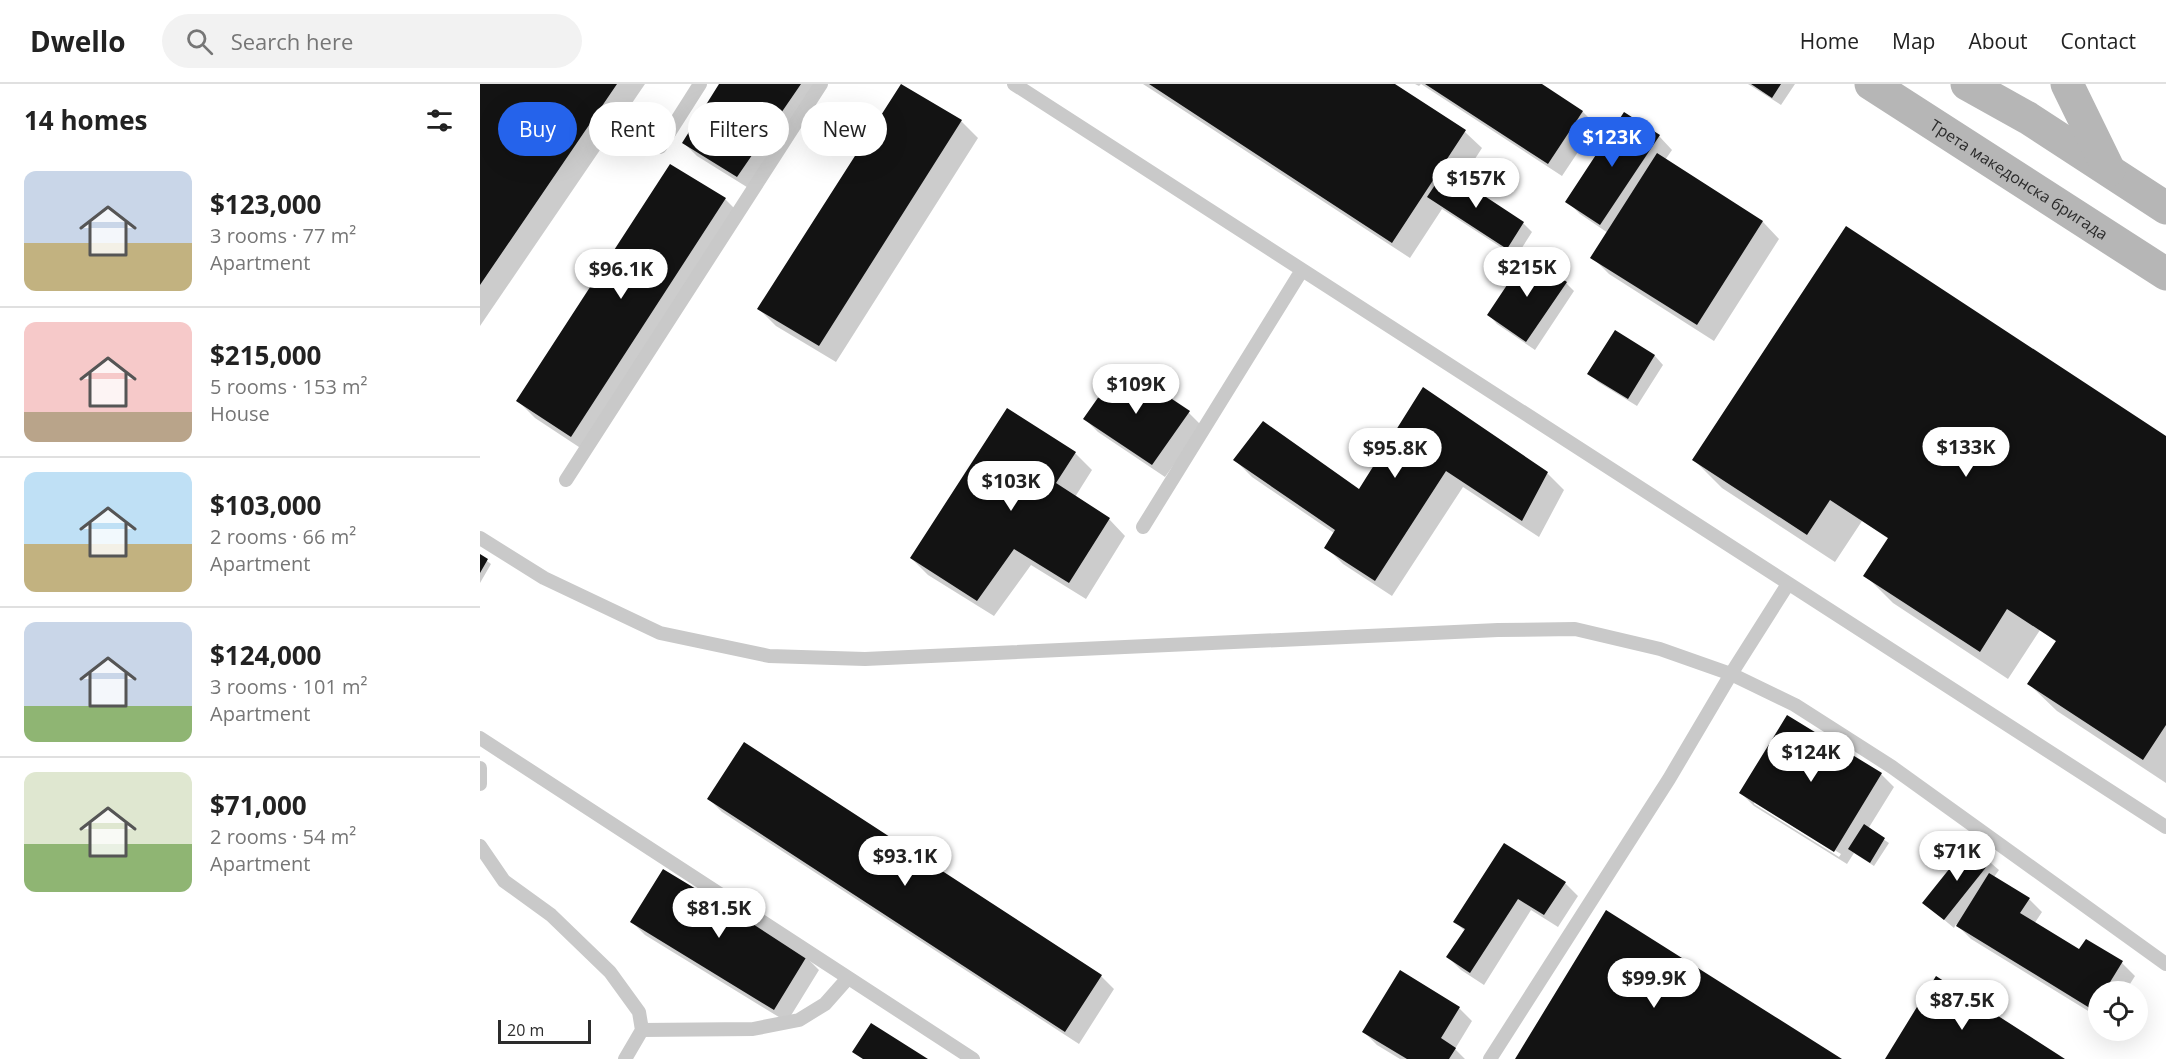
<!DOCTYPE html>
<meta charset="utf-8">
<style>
:root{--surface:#fff;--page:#f2f2f2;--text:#222;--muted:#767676;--line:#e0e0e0;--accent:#2563eb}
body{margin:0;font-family:"Open Sans",sans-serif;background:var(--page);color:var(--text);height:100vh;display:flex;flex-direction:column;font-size:22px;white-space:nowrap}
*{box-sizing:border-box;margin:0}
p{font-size:20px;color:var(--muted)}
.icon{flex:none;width:33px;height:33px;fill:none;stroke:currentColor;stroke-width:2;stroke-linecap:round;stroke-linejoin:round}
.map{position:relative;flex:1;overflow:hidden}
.drawer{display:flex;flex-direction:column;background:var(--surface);width:480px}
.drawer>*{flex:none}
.top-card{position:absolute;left:18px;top:18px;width:570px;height:54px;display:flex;gap:12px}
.controls{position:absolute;left:1608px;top:897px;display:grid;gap:12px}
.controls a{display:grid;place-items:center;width:60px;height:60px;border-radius:50%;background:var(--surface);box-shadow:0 6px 24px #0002;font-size:30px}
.scale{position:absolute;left:18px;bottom:15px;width:93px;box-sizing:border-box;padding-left:6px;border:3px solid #2c2c2c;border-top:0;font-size:16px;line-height:21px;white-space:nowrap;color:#2c2c2c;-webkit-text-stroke:4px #fff;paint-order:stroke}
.price{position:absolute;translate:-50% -51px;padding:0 14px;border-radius:21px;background:#fff;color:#222;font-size:20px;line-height:39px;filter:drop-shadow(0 2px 3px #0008)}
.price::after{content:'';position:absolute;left:50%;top:36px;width:18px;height:14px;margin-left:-9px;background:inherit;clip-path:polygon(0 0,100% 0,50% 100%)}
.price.selected{background:var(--accent);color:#fff}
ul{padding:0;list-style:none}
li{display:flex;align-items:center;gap:18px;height:150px;padding:0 24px}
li+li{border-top:2px solid var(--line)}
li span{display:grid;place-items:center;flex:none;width:168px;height:120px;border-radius:12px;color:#555}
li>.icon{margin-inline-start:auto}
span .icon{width:72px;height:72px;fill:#fffc;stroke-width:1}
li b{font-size:26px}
h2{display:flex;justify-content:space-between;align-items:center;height:72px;padding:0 24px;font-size:26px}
.chip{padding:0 21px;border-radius:27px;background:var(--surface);box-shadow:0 6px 24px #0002;font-size:21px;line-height:54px}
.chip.selected{background:var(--accent);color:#fff}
header{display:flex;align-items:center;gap:36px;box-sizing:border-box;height:84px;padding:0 30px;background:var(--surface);border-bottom:2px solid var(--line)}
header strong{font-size:28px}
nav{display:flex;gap:33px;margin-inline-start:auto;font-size:21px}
.search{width:420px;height:54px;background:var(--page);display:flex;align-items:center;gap:15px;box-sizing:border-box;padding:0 21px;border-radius:33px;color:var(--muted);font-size:22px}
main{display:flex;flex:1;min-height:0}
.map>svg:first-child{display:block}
</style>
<header>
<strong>Dwello</strong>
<div class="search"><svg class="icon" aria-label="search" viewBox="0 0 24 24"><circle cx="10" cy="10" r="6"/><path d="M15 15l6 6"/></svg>Search here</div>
<nav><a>Home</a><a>Map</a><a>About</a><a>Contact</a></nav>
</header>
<main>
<section class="drawer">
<h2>14 homes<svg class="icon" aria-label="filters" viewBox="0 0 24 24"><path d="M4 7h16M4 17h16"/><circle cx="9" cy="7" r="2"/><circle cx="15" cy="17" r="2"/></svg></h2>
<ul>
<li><span style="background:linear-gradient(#c9d6e8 60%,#c2b280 0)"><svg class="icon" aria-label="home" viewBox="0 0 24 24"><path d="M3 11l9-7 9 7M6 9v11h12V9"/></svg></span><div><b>$123,000</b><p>3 rooms · 77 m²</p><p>Apartment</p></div></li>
<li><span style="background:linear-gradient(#f6c9c9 75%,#b9a48a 0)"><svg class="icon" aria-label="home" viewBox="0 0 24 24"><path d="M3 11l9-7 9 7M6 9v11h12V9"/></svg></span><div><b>$215,000</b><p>5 rooms · 153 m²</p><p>House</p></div></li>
<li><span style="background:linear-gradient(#bfe0f5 60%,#c2b280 0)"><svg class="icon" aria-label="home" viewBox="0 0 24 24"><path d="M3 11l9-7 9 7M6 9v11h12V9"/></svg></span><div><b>$103,000</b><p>2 rooms · 66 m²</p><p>Apartment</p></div></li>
<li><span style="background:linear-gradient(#c9d6e8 70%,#8fb573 0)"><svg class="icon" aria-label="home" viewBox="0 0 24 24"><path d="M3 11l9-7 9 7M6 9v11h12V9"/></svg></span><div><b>$124,000</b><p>3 rooms · 101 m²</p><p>Apartment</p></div></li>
<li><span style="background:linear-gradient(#dfe7d0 60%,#8fb573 0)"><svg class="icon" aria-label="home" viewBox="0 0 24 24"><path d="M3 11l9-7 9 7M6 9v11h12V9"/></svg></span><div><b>$71,000</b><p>2 rooms · 54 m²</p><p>Apartment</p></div></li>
</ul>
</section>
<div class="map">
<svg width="1686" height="975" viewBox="0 0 1686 975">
<rect width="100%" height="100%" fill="#fff"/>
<path fill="#0003" fill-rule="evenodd" d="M0 0H165L0 242Z
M241 0H343L270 105 217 72 204 59Z
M663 0H912L985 48 1002 64 980 98 1043 139 1052 148 1036 173 962 125 930 174Z
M935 0H1059L1103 28 1116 41 1082 92 941 0 939 2Z
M1268 0H1315L1301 21Z
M481 37 498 54 356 278 296 242 279 225Z
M1179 52 1192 66 1185 76 1283 138 1299 155 1234 257 1129 190 1112 173 1128 149 1100 130 1087 117Z
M245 115 262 132 108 369 55 334 38 317Z
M1086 199 1094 207 1055 266 1017 240 1009 231Z
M1135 248 1175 272 1183 281 1157 322 1118 298 1109 289Z
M641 283 709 329 722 342 685 393 618 348 605 335Z
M943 305 1067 389 1084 406 1059 453 983 403 912 512 863 480 846 463 854 449 772 393 755 376 879 407Z
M1686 354V699L1577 627 1549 600 1577 558 1560 546 1528 595 1413 519 1385 491 1409 455 1382 437 1355 478 1242 404 1214 376Z
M595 369 612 386 595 413 629 435 645 452 606 515 551 481 514 532 448 491 431 474Z
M0 472 11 480 0 499Z
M265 660 621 892 634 905 599 960 242 728 229 715Z
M1401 690 1414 703 1388 745 1409 759 1394 782 1374 769 1367 780 1274 722 1261 709ZM1274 717 1361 770 1359 773 1274 720Z
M1025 761 1085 799 1098 812 1078 843 1051 826 1004 901 981 886 968 873 985 847 975 838Z
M1490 761 1519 786 1514 793 1549 815 1562 828 1554 840 1600 867 1642 879 1655 892 1645 908H1618V933L1491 855 1476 840 1474 844 1444 819Z
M152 838 326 873 339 886 307 938 165 851Z
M979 924 992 937 975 965 985 975H920L897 961 884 948Z"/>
<path fill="#131313" d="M0 0H137L0 201Z
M239 0H321L257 93 202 59Z
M421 0 482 36 339 262 277 225Z
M669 0H915L986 46 912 159Z
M945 0H1062L1103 27 1068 80Z
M1271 0H1301L1292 14Z
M1144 28 1180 51 1120 141 1085 118Z
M1177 69 1283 137 1217 241 1110 174Z
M190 80 246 114 91 353 36 317Z
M965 86 1044 138 1027 165 947 113Z
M1366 142 1686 352V641L1663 676 1547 600 1576 557 1527 525 1500 568 1383 492 1408 454 1350 416 1327 451 1212 376Z
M1047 171 1087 198 1046 258 1007 231Z
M1135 246 1175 271 1148 315 1107 290Z
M641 281 710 327 672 381 603 335Z
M943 303 1068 388 1042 437 966 387 895 497 844 464 855 446 753 376 783 337 879 405Z
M527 324 596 368 576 399 630 434 589 499 534 465 497 517 430 474Z
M0 470 8 475 0 489Z
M1307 631 1402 689 1354 768 1259 709Z
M264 658 622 891 585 948 227 715Z
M1384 740 1405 754 1390 779 1368 765Z
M1024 759 1086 798 1064 831 1038 815 990 889 966 873 985 845 973 838Z
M1490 759 1511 777 1464 836 1442 819Z
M183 785 327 872 294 926 150 838Z
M1509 789 1550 814 1540 829 1599 865 1606 855 1643 877 1624 908H1618V917L1613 926 1476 842Z
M1126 826 1362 975H1035Z
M920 886 980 923 961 954 976 964 969 975H927L882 948Z
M1456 892 1585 975H1405Z
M391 939 448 975H383L372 968Z"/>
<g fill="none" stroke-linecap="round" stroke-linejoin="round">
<path stroke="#c9c9c9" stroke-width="14" d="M534 0 1686 743
M180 63 220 0
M86 396 341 0
M663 443 822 186
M0 454 64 494 180 549 289 572 385 575 1018 546 1095 545 1180 565 1251 590 1315 621 1412 683 1686 880
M0 654 493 975
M0 684V700
M0 762 24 797 71 831 130 888 159 928 162 946 145 975
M162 946 273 945 319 936 345 920 368 894
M1010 975 1189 695 1251 590 1308 500"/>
<g stroke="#b6b6b6" stroke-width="33">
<path id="s1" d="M1391 0 1686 190"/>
<path d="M1487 0 1548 34 1686 124"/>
<path d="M1587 0 1629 86"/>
</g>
</g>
<g text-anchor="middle" stroke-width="6" stroke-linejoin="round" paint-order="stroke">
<g font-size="16" fill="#2c2c2c" stroke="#fff">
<text dy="6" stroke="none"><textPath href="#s1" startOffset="176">Трета македонска бригада</textPath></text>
</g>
</g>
</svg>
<div class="controls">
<a><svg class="icon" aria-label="locate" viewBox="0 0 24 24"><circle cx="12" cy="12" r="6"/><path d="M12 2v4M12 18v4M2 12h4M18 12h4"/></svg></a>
</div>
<div class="scale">20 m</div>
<b class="price selected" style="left:1132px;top:84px">$123K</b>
<b class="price" style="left:996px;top:125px">$157K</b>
<b class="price" style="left:1047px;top:214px">$215K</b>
<b class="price" style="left:141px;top:216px">$96.1K</b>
<b class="price" style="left:656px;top:331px">$109K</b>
<b class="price" style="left:1486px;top:394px">$133K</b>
<b class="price" style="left:915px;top:395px">$95.8K</b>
<b class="price" style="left:531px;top:428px">$103K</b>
<b class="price" style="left:1331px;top:699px">$124K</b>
<b class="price" style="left:1477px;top:798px">$71K</b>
<b class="price" style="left:425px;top:803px">$93.1K</b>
<b class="price" style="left:239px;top:855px">$81.5K</b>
<b class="price" style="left:1174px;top:925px">$99.9K</b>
<b class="price" style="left:1482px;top:947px">$87.5K</b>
<div class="top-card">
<a class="chip selected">Buy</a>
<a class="chip">Rent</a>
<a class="chip">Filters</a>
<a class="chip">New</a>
</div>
</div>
</main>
